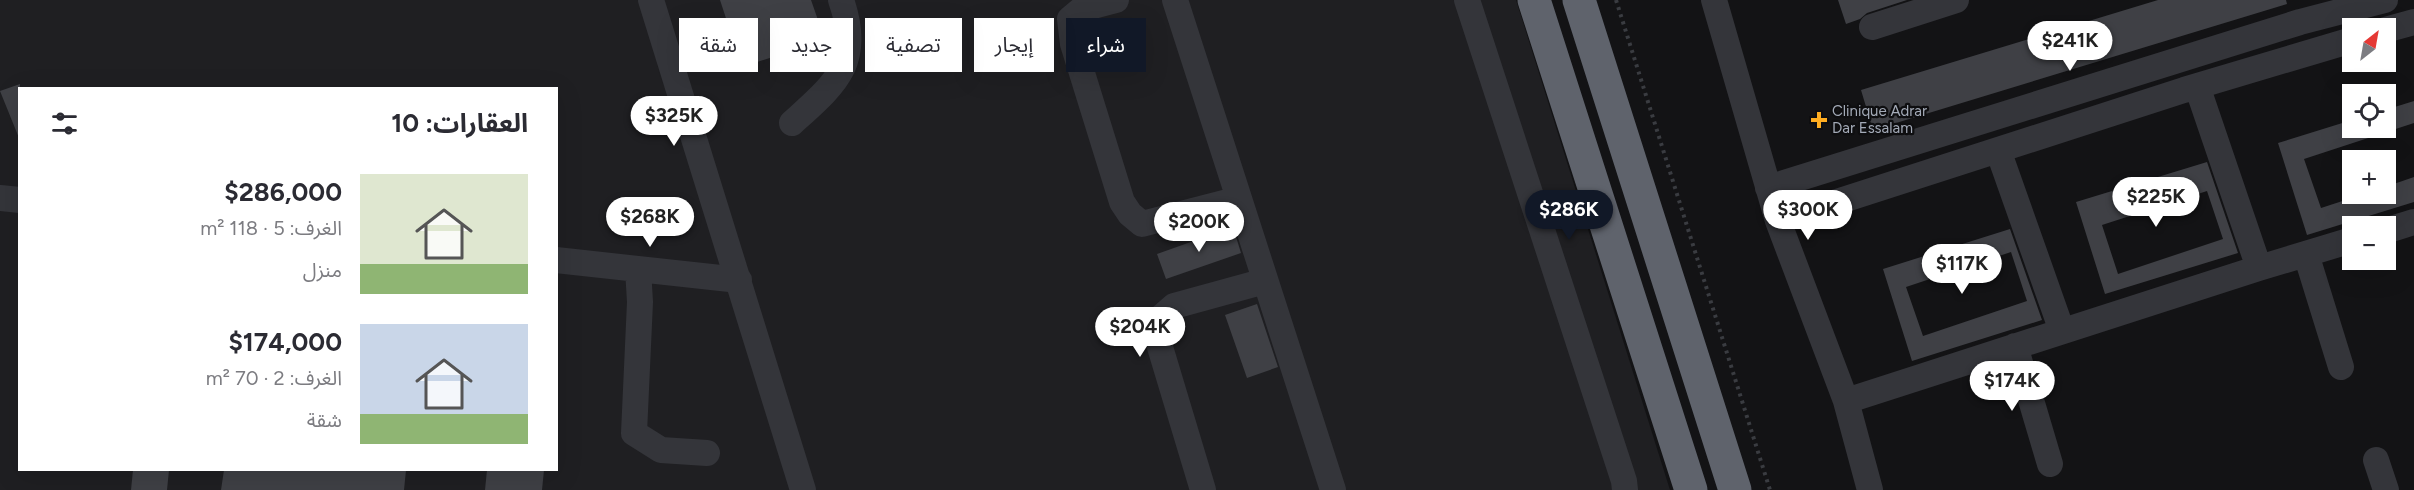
<!DOCTYPE html>
<html lang="ar">
<meta charset="utf-8">
<style>
:root{--surface:#fff;--page:#f7f7f7;--text:#2b2b33;--muted:#7c7c81;--accent:#111827}
body{margin:0;font-family:Figtree,"Noto Sans Arabic",sans-serif;background:var(--page);color:var(--text);direction:rtl;height:100vh;display:flex;flex-direction:column;font-size:22px;white-space:nowrap}
*{box-sizing:border-box;margin:0}
p{font-size:20px;color:var(--muted)}
.icon{flex:none;width:33px;height:33px;fill:none;stroke:currentColor;stroke-width:2;stroke-linecap:round;stroke-linejoin:round}
.map{position:relative;flex:1;overflow:hidden;direction:ltr}
.sheet{position:absolute;left:18px;top:87px;width:540px;height:384px;display:flex;flex-direction:column;background:var(--surface);border-radius:0px;box-shadow:0 6px 24px #0002;direction:rtl}
.sheet>*{flex:none}
.top-card{position:absolute;left:576px;top:18px;width:570px;height:54px;direction:rtl;display:flex;gap:12px}
.needle{width:39px;rotate:31deg}
.controls{position:absolute;left:2342px;top:18px;display:grid;gap:12px}
.controls a{display:grid;place-items:center;width:54px;height:54px;border-radius:0px;background:var(--surface);box-shadow:0 6px 24px #0002;font-size:30px}
.price{position:absolute;translate:-50% -51px;padding:0 14px;border-radius:21px;background:#fff;color:#222;font-size:20px;line-height:39px;filter:drop-shadow(0 2px 3px #0008)}
.price::after{content:'';position:absolute;left:50%;top:36px;width:18px;height:14px;margin-left:-9px;background:inherit;clip-path:polygon(0 0,100% 0,50% 100%)}
.price.current{background:var(--accent);color:#fff}
ul{padding:0;list-style:none}
li{display:flex;align-items:center;gap:18px;height:150px;padding:0 30px}
li span{display:grid;place-items:center;flex:none;width:168px;height:120px;border-radius:0px;color:#555}
li>.icon{margin-inline-start:auto}
span .icon{width:72px;height:72px;fill:#fffc;stroke-width:1}
li b{font-size:26px}
h2{display:flex;justify-content:space-between;align-items:center;height:72px;padding:0 30px;font-size:26px}
.pill{padding:0 21px;border-radius:0px;background:var(--surface);box-shadow:0 6px 24px #0002;font-size:21px;line-height:54px}
.pill.current{background:var(--accent);color:#fff}
.map>svg:first-child{display:block}
</style>
<div class="map">
<svg width="2414" height="490" viewBox="0 0 2414 490">
<rect width="100%" height="100%" fill="#131315"/>
<path fill="#1f1f22" fill-rule="evenodd" d="M0 0H1516L1670 490H0ZM20 88H556V470H20Z"/>
<path fill="#3f4045" fill-rule="evenodd" d="M720 0H811L825 40 742 67Z
M1838 0H1907L1867 13 1860 19 1846 24Z
M2158 0H2286L2287 4 1873 130 1861 90Z
M20 84V137L19 138 0 91Z
M2414 101V123L2304 159 2321 208 2364 194H2385V187L2414 177V202L2307 235 2278 143 2352 120V128H2385V110Z
M2207 162 2238 253 2105 294 2076 202ZM2207 191 2223 239 2118 274 2102 225Z
M1233 227 1241 253 1166 279 1157 254Z
M2010 229 2042 320 1912 361 1883 269ZM2011 252 2027 301 1923 336 1906 287Z
M1257 304 1278 367 1247 378 1225 315Z
M133 470H169L167 490H131Z
M224 470H406L404 490H221Z
M487 470H544L542 490H485Z"/>
<g fill="none" stroke-linecap="round" stroke-linejoin="round">
<path stroke="#3a3c41" stroke-width="4" stroke-dasharray="3 4.5" stroke-linecap="butt" d="M1616 0 1770 490"/>
<path stroke="#34353a" stroke-width="26" d="M651 0 803 490
M1116 0 1082 9 1070 19 1073 44 1122 202 1130 214 1142 224 1239 199
M1175 0 1333 490
M1467 0 1624 481 1625 490
M1714 0 1778 221 1846 401 1870 490
M1872 27 1956 0
M2385 30 2414 22
M2197 86 2259 268
M792 123C835 84 863 63 841 0
M1998 150 2062 331
M1768 188 2300 22 2385 0
M0 198 20 200
M1778 221 2184 90 2352 40
M2385 231 2414 222
M2306 254 2341 367
M556 260 739 280
M638 269 640 302 634 433 661 450 707 453
M2015 346 2050 464
M1846 401 2259 268 2352 240
M2376 460 2386 490
M1203 490 1160 347 1158 320 1174 306 1265 281"/>
<path stroke="#5f636c" stroke-width="33" d="M1534 0 1691 490
M1579 0 1735 490"/>
</g>
<path fill="#ffad21" stroke="#0e0e10" stroke-width="2" d="M1816 111h6v6h6v6h-6v6h-6v-6h-6v-6h6z"/>
<g text-anchor="middle" stroke-width="4.5" stroke-linejoin="round" paint-order="stroke">
<g font-size="15" fill="#a3aab7" stroke="#0e0e10" text-anchor="start">
<text x="1832" y="116">Clinique Adrar<tspan x="1832" dy="17">Dar Essalam</tspan></text>
</g>
</g>
</svg>
<div class="controls">
<a><svg class="needle" viewBox="-14 -14 28 28"><path d="M0-13l5 13h-10z" fill="#e53935"/><path d="M0 13l5-13h-10z" fill="#7c7c81"/></svg></a>
<a><svg class="icon" aria-label="locate" viewBox="0 0 24 24"><circle cx="12" cy="12" r="6"/><path d="M12 2v4M12 18v4M2 12h4M18 12h4"/></svg></a>
<a>+</a>
<a>−</a>
</div>
<b class="price" style="left:2070px;top:72px">$241K</b>
<b class="price" style="left:674px;top:147px">$325K</b>
<b class="price" style="left:2156px;top:228px">$225K</b>
<b class="price current" style="left:1569px;top:241px">$286K</b>
<b class="price" style="left:1808px;top:241px">$300K</b>
<b class="price" style="left:650px;top:248px">$268K</b>
<b class="price" style="left:1199px;top:253px">$200K</b>
<b class="price" style="left:1962px;top:295px">$117K</b>
<b class="price" style="left:1140px;top:358px">$204K</b>
<b class="price" style="left:2012px;top:412px">$174K</b>
<div class="top-card">
<a class="pill current">شراء</a>
<a class="pill">إيجار</a>
<a class="pill">تصفية</a>
<a class="pill">جديد</a>
<a class="pill">شقة</a>
</div>
<section class="sheet">
<h2>العقارات: 10<svg class="icon" aria-label="filters" viewBox="0 0 24 24"><path d="M4 7h16M4 17h16"/><circle cx="9" cy="7" r="2"/><circle cx="15" cy="17" r="2"/></svg></h2>
<ul>
<li><span style="background:linear-gradient(#dfe7d0 75%,#8fb573 0)"><svg class="icon" aria-label="home" viewBox="0 0 24 24"><path d="M3 11l9-7 9 7M6 9v11h12V9"/></svg></span><div><b>$286,000</b><p>الغرف: 5 · 118 m²</p><p>منزل</p></div></li>
<li><span style="background:linear-gradient(#c9d6e8 75%,#8fb573 0)"><svg class="icon" aria-label="home" viewBox="0 0 24 24"><path d="M3 11l9-7 9 7M6 9v11h12V9"/></svg></span><div><b>$174,000</b><p>الغرف: 2 · 70 m²</p><p>شقة</p></div></li>
</ul>
</section>
</div>
